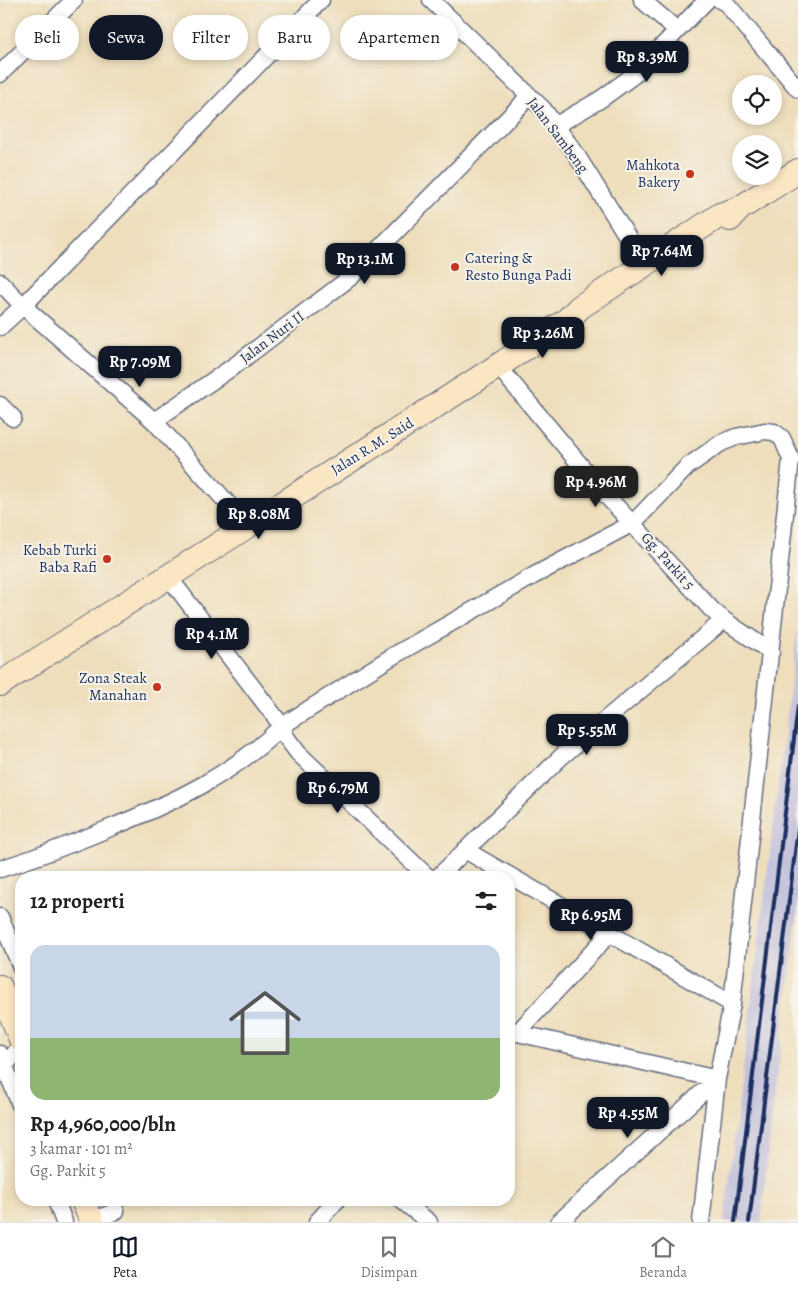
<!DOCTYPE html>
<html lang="id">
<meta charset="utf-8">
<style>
:root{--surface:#fff;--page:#f2f2f2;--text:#202124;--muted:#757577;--line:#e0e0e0;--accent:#111827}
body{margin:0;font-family:Alegreya,serif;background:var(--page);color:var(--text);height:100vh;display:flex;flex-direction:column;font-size:19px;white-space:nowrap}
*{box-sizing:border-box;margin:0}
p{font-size:16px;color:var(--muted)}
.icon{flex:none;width:28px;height:28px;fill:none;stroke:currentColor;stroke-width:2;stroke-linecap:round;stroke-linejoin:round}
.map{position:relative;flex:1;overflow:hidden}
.sheet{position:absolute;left:15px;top:871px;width:500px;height:335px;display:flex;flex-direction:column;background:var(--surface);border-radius:20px;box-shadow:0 2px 8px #0003}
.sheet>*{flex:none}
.banner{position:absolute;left:15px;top:15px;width:500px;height:45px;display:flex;gap:10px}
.buttons{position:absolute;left:732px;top:75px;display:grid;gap:10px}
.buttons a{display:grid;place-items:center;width:50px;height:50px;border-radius:50%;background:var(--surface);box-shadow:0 2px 8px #0003;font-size:25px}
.price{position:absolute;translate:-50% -42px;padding:0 11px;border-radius:10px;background:var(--accent);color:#fff;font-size:16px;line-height:32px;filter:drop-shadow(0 1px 2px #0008)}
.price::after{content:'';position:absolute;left:50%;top:30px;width:15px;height:11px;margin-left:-8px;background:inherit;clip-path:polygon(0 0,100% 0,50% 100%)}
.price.active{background:#222;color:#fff}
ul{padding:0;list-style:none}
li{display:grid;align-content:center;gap:10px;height:265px;padding:0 15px}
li+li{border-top:1px solid var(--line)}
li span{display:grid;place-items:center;height:155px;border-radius:15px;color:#555}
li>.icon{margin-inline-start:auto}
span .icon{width:90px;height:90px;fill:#fffc;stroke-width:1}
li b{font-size:21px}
h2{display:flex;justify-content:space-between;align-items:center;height:60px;padding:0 15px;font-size:21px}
.tag{padding:0 18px;border-radius:22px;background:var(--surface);box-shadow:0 2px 8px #0003;font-size:18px;line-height:45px}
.tag.active{background:var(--accent);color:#fff}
.tab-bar{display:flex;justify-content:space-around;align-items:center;height:70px;border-top:1px solid var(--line);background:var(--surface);font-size:14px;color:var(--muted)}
.tab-bar a{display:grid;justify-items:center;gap:2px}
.tab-bar .active{color:var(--accent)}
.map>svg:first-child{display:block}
</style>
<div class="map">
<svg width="798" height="1222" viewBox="0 0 798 1222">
<rect width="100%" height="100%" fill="#f7f3e8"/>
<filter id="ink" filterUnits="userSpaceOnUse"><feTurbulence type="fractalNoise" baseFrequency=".02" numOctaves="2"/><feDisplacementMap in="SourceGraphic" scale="10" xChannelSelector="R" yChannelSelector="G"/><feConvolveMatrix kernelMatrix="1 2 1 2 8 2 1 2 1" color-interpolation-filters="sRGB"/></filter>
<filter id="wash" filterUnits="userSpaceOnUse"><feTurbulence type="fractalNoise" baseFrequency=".0096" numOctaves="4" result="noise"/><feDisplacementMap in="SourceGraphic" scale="20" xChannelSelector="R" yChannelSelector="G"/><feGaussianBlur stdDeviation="1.12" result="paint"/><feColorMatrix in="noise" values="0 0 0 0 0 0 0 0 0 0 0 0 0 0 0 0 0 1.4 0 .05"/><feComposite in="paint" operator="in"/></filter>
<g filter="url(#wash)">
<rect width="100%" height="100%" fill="#eedebc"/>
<path fill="#c3c1db" d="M798 626V910L772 1116 761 1222H724Z"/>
</g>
<g filter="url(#ink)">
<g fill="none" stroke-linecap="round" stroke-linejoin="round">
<defs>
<path id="street" d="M431 0 543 109 574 151 645 265
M642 0 677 30
M720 0 726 3 798 89
M0 74 74 0
M555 126 601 99 634 75 707 0
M0 282 23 306 154 421 247 525
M0 327 23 306 321 0
M498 366 602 491 712 610 724 620 771 652
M0 405 13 418
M154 421 234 366 351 277 520 106 529 95
M168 576 282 726 286 737 298 753 429 878
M465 850 732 1004
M0 869C38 857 74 843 110 828 172 803 234 774 282 726L393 656 533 576 633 523 688 466 721 443 736 437 765 431 774 432 782 438 791 459 732 1004 717 1079 701 1222
M437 878 562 756 724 620
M0 917 21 967
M509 1031 717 1079
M517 1033 610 933
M0 1054 21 1107
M5 1066 21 1045
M56 1200 64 1222
M401 1200 429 1222
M91 1222 116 1211
M317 1222 337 1200
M559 1222 717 1079"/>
<path id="secondary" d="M730 219 740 208 798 171
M0 684 498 366 567 320 580 307 720 215 740 208
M0 987 21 1039
M83 1200 92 1222"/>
</defs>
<use href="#street" stroke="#656c7f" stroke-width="19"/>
<use href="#secondary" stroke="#656c7f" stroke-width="26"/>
<use href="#street" stroke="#fff" stroke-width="16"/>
<use href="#secondary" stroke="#fbe6c3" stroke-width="24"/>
<path stroke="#1b2f5e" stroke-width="4" d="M735 1222 798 706
M749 1222 798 828"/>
</g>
</g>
<g fill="#c8321e" stroke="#f7f3e8" stroke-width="2">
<circle cx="690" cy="174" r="5"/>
<circle cx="455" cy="267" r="5"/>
<circle cx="107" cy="559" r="5"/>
<circle cx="157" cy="687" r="5"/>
</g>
<g text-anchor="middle" stroke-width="4" stroke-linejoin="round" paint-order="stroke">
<g font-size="15" fill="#1b2f5e" stroke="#f7f3e8">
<text transform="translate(558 135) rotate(53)" y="5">Jalan Sambeng</text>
<text transform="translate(272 337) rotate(-37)" y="5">Jalan Nuri II</text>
<text transform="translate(372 446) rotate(-32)" y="5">Jalan R.M. Said</text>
<text transform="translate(668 561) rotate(48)" y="5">Gg. Parkit 5</text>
</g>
<g font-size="15" fill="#1b2f5e" stroke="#f7f3e8" text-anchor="end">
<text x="680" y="170">Mahkota<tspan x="680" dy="17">Bakery</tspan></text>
<text x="465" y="263" text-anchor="start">Catering &amp;<tspan x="465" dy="17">Resto Bunga Padi</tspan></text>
<text x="97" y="555">Kebab Turki<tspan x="97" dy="17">Baba Rafi</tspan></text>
<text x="147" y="683">Zona Steak<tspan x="147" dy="17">Manahan</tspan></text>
</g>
</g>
</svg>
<div class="buttons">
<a><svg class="icon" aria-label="locate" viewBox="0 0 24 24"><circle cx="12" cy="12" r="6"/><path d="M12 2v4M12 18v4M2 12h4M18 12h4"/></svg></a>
<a><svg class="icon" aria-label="layers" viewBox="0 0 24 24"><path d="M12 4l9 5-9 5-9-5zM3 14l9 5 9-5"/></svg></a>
</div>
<b class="price" style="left:647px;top:83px">Rp 8.39M</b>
<b class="price" style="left:662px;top:277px">Rp 7.64M</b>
<b class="price" style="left:365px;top:285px">Rp 13.1M</b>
<b class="price" style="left:543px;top:359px">Rp 3.26M</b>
<b class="price" style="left:140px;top:388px">Rp 7.09M</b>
<b class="price active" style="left:596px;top:508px">Rp 4.96M</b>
<b class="price" style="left:259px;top:540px">Rp 8.08M</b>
<b class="price" style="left:212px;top:660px">Rp 4.1M</b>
<b class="price" style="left:587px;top:756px">Rp 5.55M</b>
<b class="price" style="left:338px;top:814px">Rp 6.79M</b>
<b class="price" style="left:591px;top:941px">Rp 6.95M</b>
<b class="price" style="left:628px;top:1139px">Rp 4.55M</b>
<div class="banner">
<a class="tag">Beli</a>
<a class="tag active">Sewa</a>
<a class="tag">Filter</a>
<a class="tag">Baru</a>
<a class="tag">Apartemen</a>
</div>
<section class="sheet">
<h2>12 properti<svg class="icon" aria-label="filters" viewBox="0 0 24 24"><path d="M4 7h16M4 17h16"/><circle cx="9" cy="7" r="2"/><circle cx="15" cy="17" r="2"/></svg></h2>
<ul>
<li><span style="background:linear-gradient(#c9d6e8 60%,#8fb573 0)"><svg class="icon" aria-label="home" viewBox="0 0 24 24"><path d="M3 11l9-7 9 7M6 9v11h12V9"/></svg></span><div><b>Rp 4,960,000/bln</b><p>3 kamar · 101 m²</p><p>Gg. Parkit 5</p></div></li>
</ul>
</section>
</div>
<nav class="tab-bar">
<a class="active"><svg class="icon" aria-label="map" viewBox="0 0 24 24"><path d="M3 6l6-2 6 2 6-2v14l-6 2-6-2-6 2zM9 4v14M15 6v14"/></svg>Peta</a>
<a><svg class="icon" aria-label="saved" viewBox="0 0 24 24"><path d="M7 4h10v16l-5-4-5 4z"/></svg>Disimpan</a>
<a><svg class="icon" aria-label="home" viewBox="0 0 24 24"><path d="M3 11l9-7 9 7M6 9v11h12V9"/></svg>Beranda</a>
</nav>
